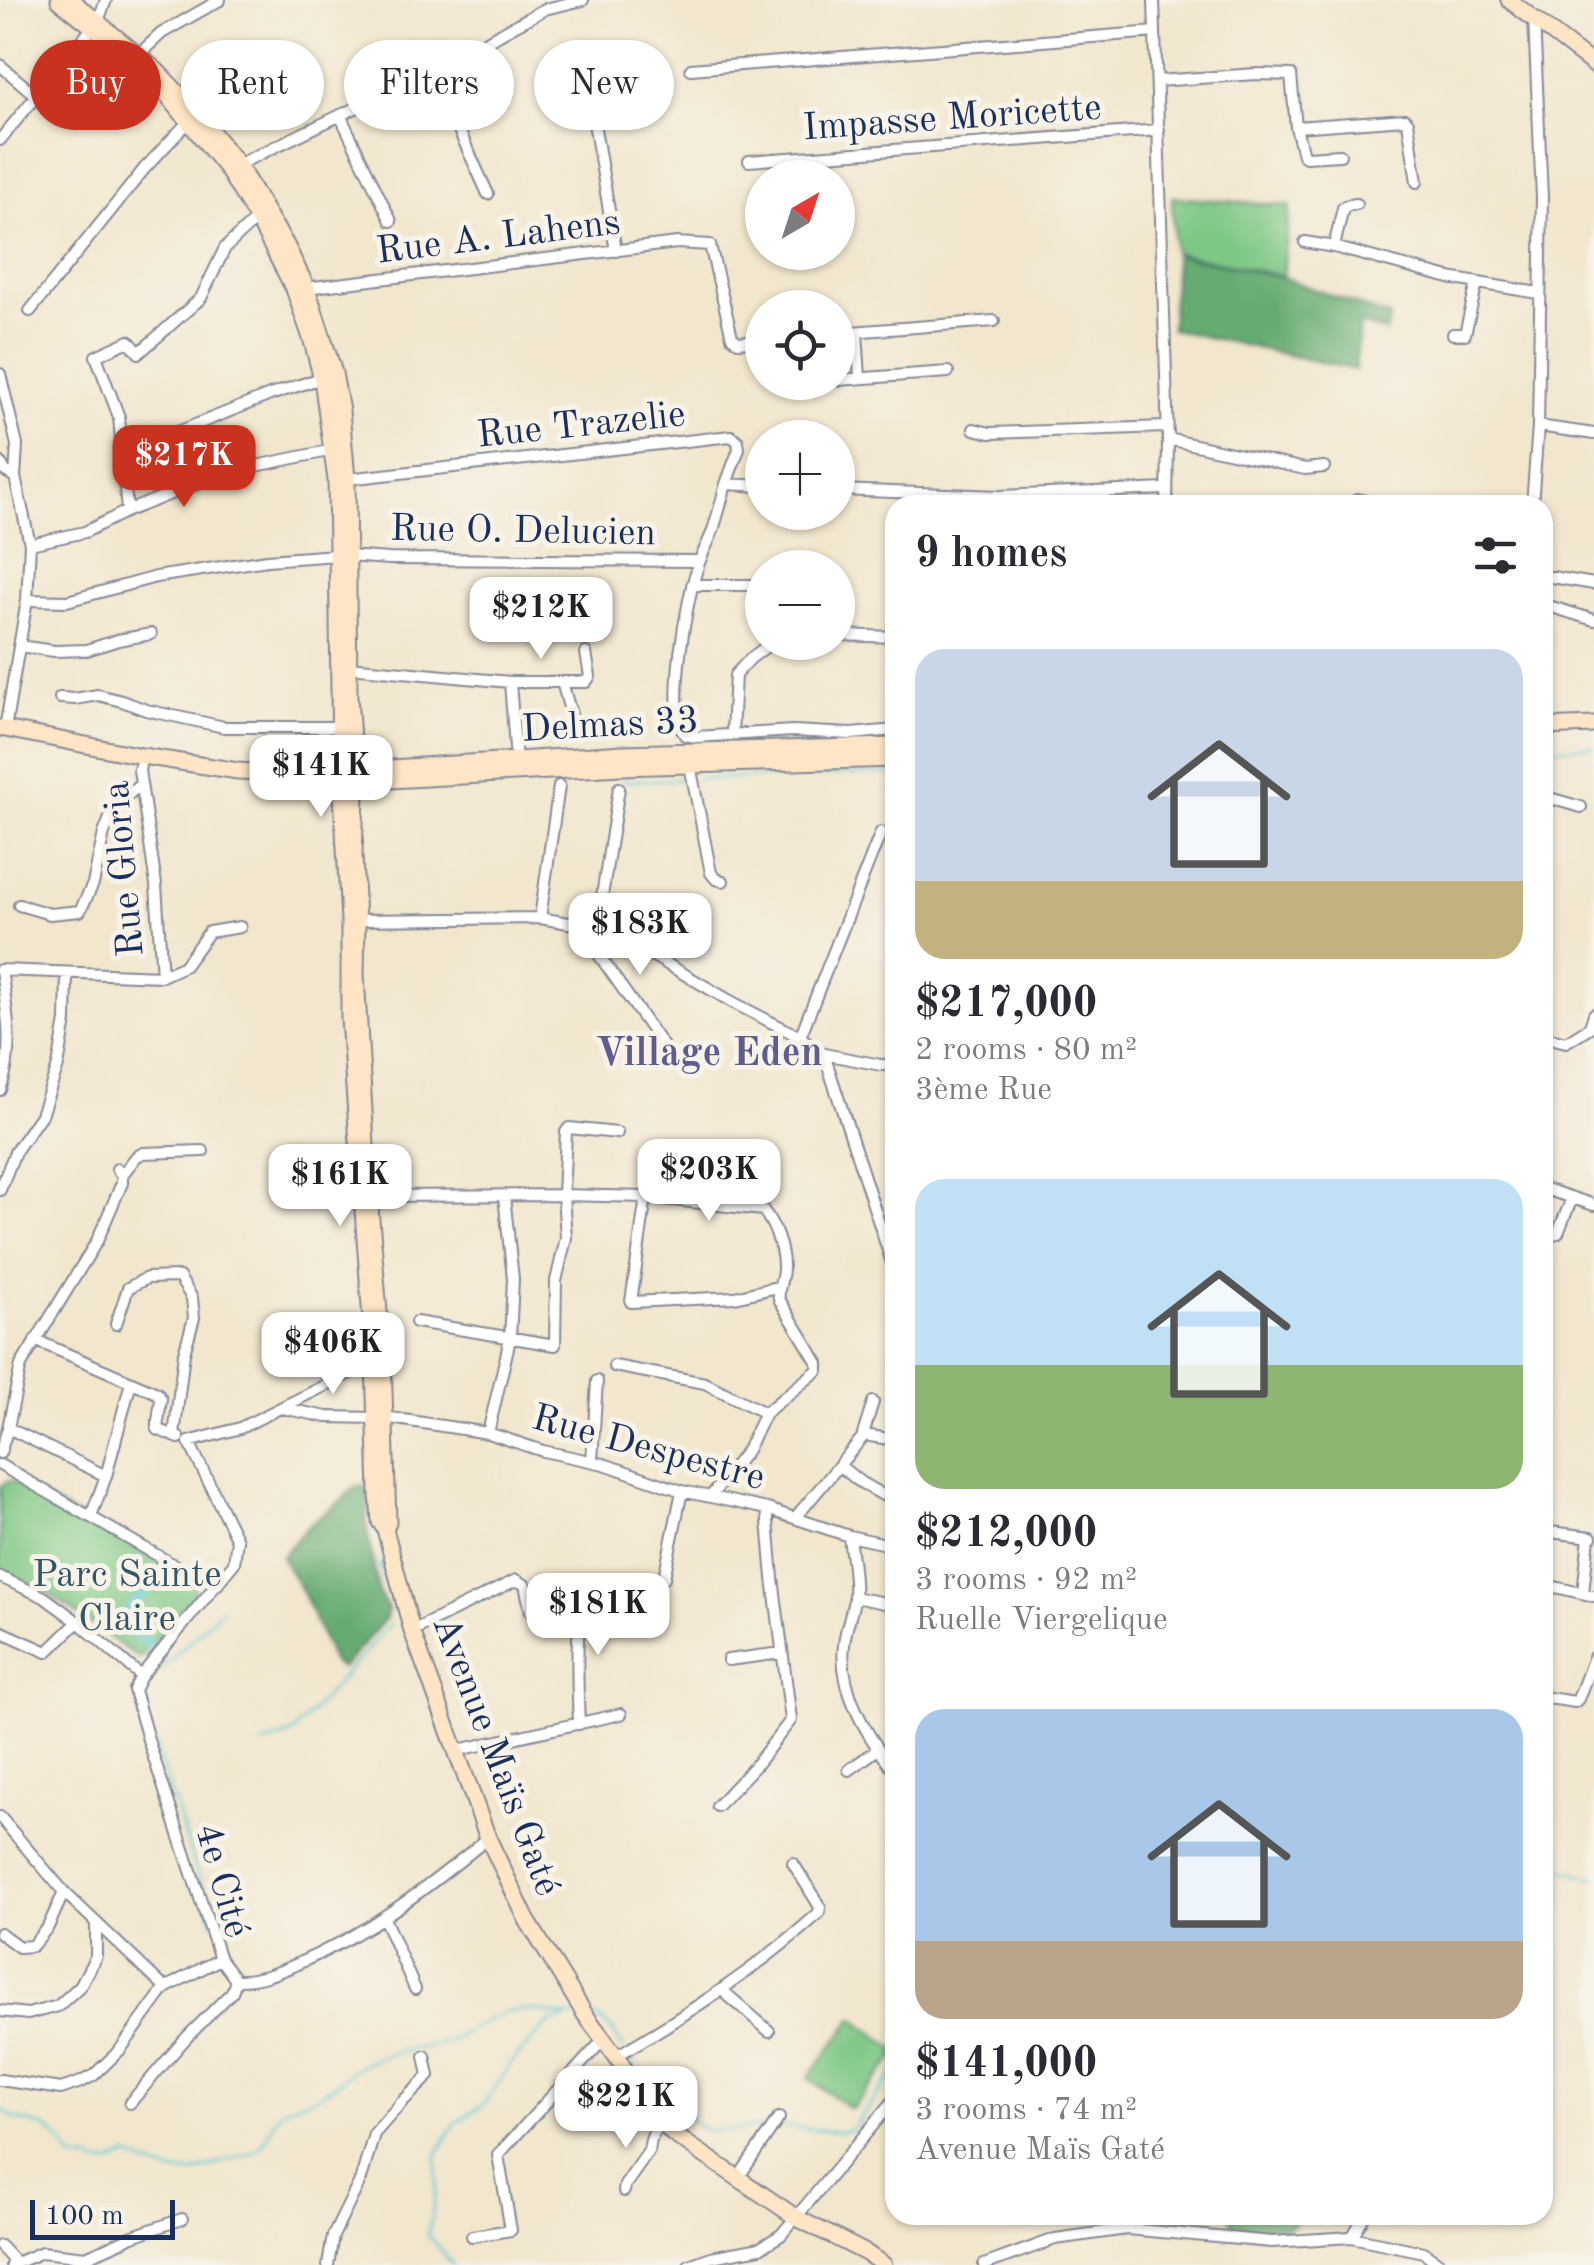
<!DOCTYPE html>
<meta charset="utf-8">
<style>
:root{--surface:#fff;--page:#f2f2f3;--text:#2b2b33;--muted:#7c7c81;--accent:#c8321e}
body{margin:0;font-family:"Old Standard TT",serif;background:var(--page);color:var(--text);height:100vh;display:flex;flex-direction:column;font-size:38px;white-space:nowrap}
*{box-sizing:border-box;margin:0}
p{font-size:32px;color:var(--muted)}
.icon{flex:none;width:55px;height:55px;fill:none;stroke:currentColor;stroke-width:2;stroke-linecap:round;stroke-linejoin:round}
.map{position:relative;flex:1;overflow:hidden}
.side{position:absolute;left:885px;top:495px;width:668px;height:1730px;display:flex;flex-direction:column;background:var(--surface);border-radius:30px;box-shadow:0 2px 8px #0004}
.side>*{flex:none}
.guide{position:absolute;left:30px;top:40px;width:705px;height:90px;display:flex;gap:20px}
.needle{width:65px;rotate:39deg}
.fabs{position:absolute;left:745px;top:160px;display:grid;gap:20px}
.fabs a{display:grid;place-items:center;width:110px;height:110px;border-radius:50%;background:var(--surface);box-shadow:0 2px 8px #0004;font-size:50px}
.scale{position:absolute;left:30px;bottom:25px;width:145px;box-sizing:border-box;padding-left:10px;border:5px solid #1b2f5e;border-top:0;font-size:28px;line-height:35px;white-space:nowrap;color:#1b2f5e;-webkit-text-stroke:8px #f7f3e8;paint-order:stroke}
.price{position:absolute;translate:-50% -85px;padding:0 22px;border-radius:20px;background:#fff;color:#222;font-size:32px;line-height:65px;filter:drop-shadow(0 2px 5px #0008)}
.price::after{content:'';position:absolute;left:50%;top:60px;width:30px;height:22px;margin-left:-15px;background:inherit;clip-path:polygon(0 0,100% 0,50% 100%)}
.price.on{background:var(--accent);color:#fff}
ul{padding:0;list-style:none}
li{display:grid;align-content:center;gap:20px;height:530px;padding:0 30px}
li span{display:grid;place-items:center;height:310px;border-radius:30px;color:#555}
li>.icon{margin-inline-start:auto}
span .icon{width:180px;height:180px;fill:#fffc;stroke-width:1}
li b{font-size:42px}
h2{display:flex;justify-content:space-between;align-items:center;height:120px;padding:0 30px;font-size:42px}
.tag{padding:0 35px;border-radius:45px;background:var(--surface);box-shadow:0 2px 8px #0004;font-size:35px;line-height:90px}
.tag.on{background:var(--accent);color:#fff}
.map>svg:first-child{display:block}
</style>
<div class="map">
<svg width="1594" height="2265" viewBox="0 0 1594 2265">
<rect width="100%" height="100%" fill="#f7f3e8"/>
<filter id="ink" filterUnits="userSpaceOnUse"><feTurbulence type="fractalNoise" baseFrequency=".01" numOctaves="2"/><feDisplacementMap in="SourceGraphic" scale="20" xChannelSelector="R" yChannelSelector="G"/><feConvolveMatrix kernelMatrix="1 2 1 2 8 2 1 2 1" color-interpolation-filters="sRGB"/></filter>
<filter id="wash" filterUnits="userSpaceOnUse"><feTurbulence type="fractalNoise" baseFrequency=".0048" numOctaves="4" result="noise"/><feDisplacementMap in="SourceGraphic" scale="40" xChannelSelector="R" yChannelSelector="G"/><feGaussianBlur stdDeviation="2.25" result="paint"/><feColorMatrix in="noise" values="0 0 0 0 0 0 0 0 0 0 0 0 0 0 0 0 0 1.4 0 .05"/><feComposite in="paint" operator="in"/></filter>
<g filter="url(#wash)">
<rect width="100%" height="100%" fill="#f2e6cd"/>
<path fill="#7ec885" stroke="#4c7c72" stroke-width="2.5" d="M1172 197 1290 206 1283 276 1174 253Z
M8 1481 17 1483 193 1580 196 1592 141 1657H137L48 1593 0 1573V1486Z
M854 2018 895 2049V2057L851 2109 808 2078Z"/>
<path fill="#66ac72" stroke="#406e68" stroke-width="2.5" d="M1175 254 1284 278 1390 317 1386 332 1360 324 1355 370 1171 329Z
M362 1485 369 1491 366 1525 379 1594 388 1609 386 1618 342 1668 334 1665 303 1593 281 1557 308 1526 342 1500 354 1487Z
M1231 2215H1295L1298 2219C1283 2237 1255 2236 1235 2230L1231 2223Z"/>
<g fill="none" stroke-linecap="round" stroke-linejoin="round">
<path stroke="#5ecad5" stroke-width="2.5" d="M1542 749 1594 746
M698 779 895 773
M622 781 690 779
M140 1690 223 1608
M153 1739 214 1923
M263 1745 293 1733 390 1624
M1542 1859 1563 1869 1594 1878
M596 2017 612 2029 623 2048
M628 2055 646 2086 708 2132 767 2127
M0 2109 16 2119 47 2128 59 2139 70 2156 77 2160H89L97 2164 112 2163 128 2156C150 2166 178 2179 202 2170 212 2167 220 2162 231 2159 241 2156 251 2156 259 2149 270 2138 270 2120 283 2110 293 2102 308 2101 319 2095 339 2085 355 2065 376 2058 401 2049 427 2049 451 2040 470 2032 485 2018 506 2013 528 2007 545 2012 567 2017
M780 2126 840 2132 852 2129 895 2072
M453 2265 428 2235 437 2185V2154L456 2123 483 2105 515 2058 551 2022 576 2015"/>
<path stroke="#5ecad5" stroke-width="10" d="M384 1566 396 1596
M149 1644 121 1621 153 1581"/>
</g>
</g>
<g filter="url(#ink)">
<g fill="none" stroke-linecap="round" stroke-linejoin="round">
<defs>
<path id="street" d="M1154 0 1168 439 1167 505
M136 57 162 33 220 0
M0 65 35 95
M691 69 1155 32
M432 71 488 194
M1157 81 1256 74 1291 75 1296 127 1405 119 1408 122 1417 182
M587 82 616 251
M340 115 391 221
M1296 127 1303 155 1306 157 1340 155
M0 140 98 21 106 0
M749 161 1159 130
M233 167 432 71 545 9 583 0
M1305 242 1334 247 1449 278 1538 293
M1334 247 1343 208 1345 206 1356 204
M305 288 677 243 710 245 732 337 738 342 762 340
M30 311 145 168 189 121
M857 332 860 378
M838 333 994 321
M1453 334H1465L1477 283
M0 374 17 445 15 477
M838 380 948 372
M197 426 209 479
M1538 426 1594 434
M974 429 990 433 1166 427
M1168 439 1305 469 1324 467
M123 454 270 395 327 376
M0 462 5 471 15 477 30 544 27 600 5 729
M347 479 731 436 738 441 739 449 726 484 762 486
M726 484C722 499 718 515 713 530 709 542 702 553 698 566 687 597 666 709 685 735L696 737 793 731 851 734 895 730
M838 490 1000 496 1166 489
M1357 499 1381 505
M1532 505 1538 426 1542 198 1534 19
M127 511 119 417 96 356 129 341 139 353 201 298 225 248 257 218
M30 544 85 532 127 511 209 479 251 467 333 450
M347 556 389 559 699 561
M1552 577 1594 584
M692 585H762
M27 600 67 601 156 577 267 560 337 555
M1542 604 1594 620
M838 635 895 637
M19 646 54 651 87 650 118 640 151 634
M349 667 510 682 516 761
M510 682H586L590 676 586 653
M562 682 574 725
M60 698 75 699 98 695 122 701 146 710 224 727H339
M732 734 735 675 750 659 772 642
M142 756 139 770 156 885 162 976
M690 765 711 873 716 879 723 881
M1542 796 1581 807
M19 905 50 914 80 911 93 884 104 833 112 813 129 794 141 784
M540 918 559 786
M355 920 540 918 597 928 624 939 732 1002 800 1037 824 1054 881 1065H895
M578 925 669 1055
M597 928 619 788
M0 970 162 976 184 966 209 932 240 927
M1542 1036 1566 1042 1590 1027 1594 1014
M800 1037 881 832
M824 1054 895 1272
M0 1090C15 1052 7 1010 1 970
M122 1175 136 1157 143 1153 203 1151
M1542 1188 1594 1205
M0 1190 15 1152 41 1115 58 1066 66 1021 67 973
M366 1196 563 1195 646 1197 763 1210C774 1224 783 1248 783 1266 784 1279 777 1286 779 1299L818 1363V1370L765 1413 747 1450 711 1496
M646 1197 631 1302 735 1297 777 1287
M1542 1231 1553 1234 1558 1233 1572 1198
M416 1322 555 1345 556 1281 566 1238 563 1195 566 1132 569 1128 617 1133
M116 1324 128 1288 147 1278 179 1277 192 1298 194 1318 184 1353 174 1436
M35 1340 157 1393 161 1399 157 1429 179 1438
M377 1360 240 1428 189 1442 237 1540 234 1563 141 1676 134 1690 149 1743 220 1959 236 1980C257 1981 277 1973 295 1965 369 1933 426 1889 488 1838
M614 1366 705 1383 765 1413
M282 1408 327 1417 377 1418 384 1417 488 1433 543 1451 604 1464 682 1491 767 1509 849 1536 895 1546
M8 1428 106 1476
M488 1433 510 1339 513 1279 504 1196
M864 1435 895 1440
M0 1453 8 1428 21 1365 97 1241 122 1183V1175L117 1169
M592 1461 597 1381
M0 1465 181 1569 218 1584
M840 1466 860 1482 893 1501
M91 1516 106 1476 131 1382
M795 1518 862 1438 873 1402
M1542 1531 1591 1537
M849 1536C851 1556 856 1579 854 1599 852 1614 845 1629 844 1645 839 1689 865 1733 891 1766
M0 1577 44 1597 78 1622 141 1676
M664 1578 682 1491
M1542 1584 1594 1596
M1583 1593 1589 1537
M854 1597 895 1605
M0 1631 47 1652 78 1622
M412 1631 516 1580 525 1585 531 1612
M728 1660 782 1653
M1542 1697 1575 1702 1578 1699 1594 1657
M579 1724C578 1699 573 1607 588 1591 591 1587 597 1585 601 1582
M454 1751 621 1714
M849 1770 878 1749
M717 1806 755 1766 791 1720 773 1578 767 1509
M0 1817 64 1892 165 1988
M384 1918 415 1989
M0 1933 19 1947 32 1946 48 1927 64 1892
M723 1991 769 2031
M0 2011 28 2014 58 2006 80 1986 96 1956V1924
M616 2056C688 2014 757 1969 819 1913L820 1907 793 1863
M0 2080 61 2089 81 2082 94 2075 120 2050 165 1988 220 1959
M130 2103 186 2038 232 1992 236 1980
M738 2178 779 2118
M624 2191 625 2185 649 2151 651 2140 659 2120
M472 2236 511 2230 498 2155 604 2039
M1352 2237 1365 2215
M0 2246 15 2262
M11 2265 42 2252 86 2257 133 2236 182 2219
M328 2265 333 2236 361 2179 374 2134 402 2102 429 2076 425 2056
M689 2265 711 2257 760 2248 781 2235 895 2099
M984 2265 1055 2239 1127 2229 1272 2242 1352 2237 1423 2252 1442 2265"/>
<path id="secondary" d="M59 0 109 40 164 91 227 169 257 218 294 289 312 341 322 379 336 480 340 758 349 920V1019L374 1361 378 1494 380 1522 385 1529 388 1522 383 1358 369 1196 356 975 357 920 354 856 356 793 349 697 347 479 341 411 334 373 307 288 286 245 238 165 197 113 157 71 71 0
M1509 0 1594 65
M1542 727 1594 725
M0 728 142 756 238 771 330 776 342 781 355 782 621 767 895 759
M345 771 623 753 895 746
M385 1529 412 1631 488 1838 527 1920 586 2016 616 2056 654 2115 673 2134 797 2218 866 2253 884 2265"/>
</defs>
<use href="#street" stroke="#868a96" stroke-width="14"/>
<use href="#secondary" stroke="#868a96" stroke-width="19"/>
<use href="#street" stroke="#fff" stroke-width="10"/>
<use href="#secondary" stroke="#fee5c5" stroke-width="15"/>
</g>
</g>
<g text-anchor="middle" stroke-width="10" stroke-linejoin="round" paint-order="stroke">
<g font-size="38" fill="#1b2f5e" stroke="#f7f3e8">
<text transform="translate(952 116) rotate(-4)" y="13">Impasse Moricette</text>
<text transform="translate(498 235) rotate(-7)" y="13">Rue A. Lahens</text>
<text transform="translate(581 423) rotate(-6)" y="13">Rue Trazelie</text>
<text transform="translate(523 529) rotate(1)" y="13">Rue O. Delucien</text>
<text transform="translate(610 723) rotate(-3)" y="13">Delmas 33</text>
<text transform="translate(122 869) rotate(-95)" y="13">Rue Gloria</text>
<text transform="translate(649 1446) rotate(15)" y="13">Rue Despestre</text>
<text transform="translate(498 1755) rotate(69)" y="13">Avenue Maïs Gaté</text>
<text transform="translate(224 1880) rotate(74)" y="13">4e Cité</text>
</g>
<g font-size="38" fill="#345568" stroke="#f7f3e8">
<text x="127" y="1586">Parc Sainte<tspan x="127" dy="44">Claire</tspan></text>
</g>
<g font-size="40" font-weight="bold" fill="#5f5c91" stroke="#f7f3e8">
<text x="709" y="1065">Village Eden</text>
</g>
</g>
</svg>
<div class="fabs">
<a><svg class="needle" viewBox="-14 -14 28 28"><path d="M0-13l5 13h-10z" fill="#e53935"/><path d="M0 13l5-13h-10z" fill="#7c7c81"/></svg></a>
<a><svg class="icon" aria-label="locate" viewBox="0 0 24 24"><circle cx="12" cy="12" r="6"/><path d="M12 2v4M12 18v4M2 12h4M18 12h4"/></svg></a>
<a>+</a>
<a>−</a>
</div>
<div class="scale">100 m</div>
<b class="price on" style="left:184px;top:510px">$217K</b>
<b class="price" style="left:541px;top:662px">$212K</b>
<b class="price" style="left:321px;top:820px">$141K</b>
<b class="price" style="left:640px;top:978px">$183K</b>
<b class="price" style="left:709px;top:1224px">$203K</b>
<b class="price" style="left:340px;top:1229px">$161K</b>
<b class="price" style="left:333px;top:1397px">$406K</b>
<b class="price" style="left:598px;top:1658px">$181K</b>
<b class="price" style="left:626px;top:2151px">$221K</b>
<div class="guide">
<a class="tag on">Buy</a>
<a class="tag">Rent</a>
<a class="tag">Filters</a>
<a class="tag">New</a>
</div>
<section class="side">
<h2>9 homes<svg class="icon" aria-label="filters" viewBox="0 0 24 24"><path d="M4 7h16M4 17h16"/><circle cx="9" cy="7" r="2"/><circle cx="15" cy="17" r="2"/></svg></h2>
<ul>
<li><span style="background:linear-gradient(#c9d6e8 75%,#c2b280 0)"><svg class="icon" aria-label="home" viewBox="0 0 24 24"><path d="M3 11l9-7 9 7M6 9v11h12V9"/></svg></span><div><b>$217,000</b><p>2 rooms · 80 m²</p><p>3ème Rue</p></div></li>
<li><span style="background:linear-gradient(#bfe0f5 60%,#8fb573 0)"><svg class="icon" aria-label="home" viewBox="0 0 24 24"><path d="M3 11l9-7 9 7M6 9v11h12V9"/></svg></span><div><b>$212,000</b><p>3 rooms · 92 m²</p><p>Ruelle Viergelique</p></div></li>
<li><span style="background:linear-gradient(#a9c7e8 75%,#b9a48a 0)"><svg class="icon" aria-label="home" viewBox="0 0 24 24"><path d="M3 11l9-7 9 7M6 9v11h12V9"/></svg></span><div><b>$141,000</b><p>3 rooms · 74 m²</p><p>Avenue Maïs Gaté</p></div></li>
</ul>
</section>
</div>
